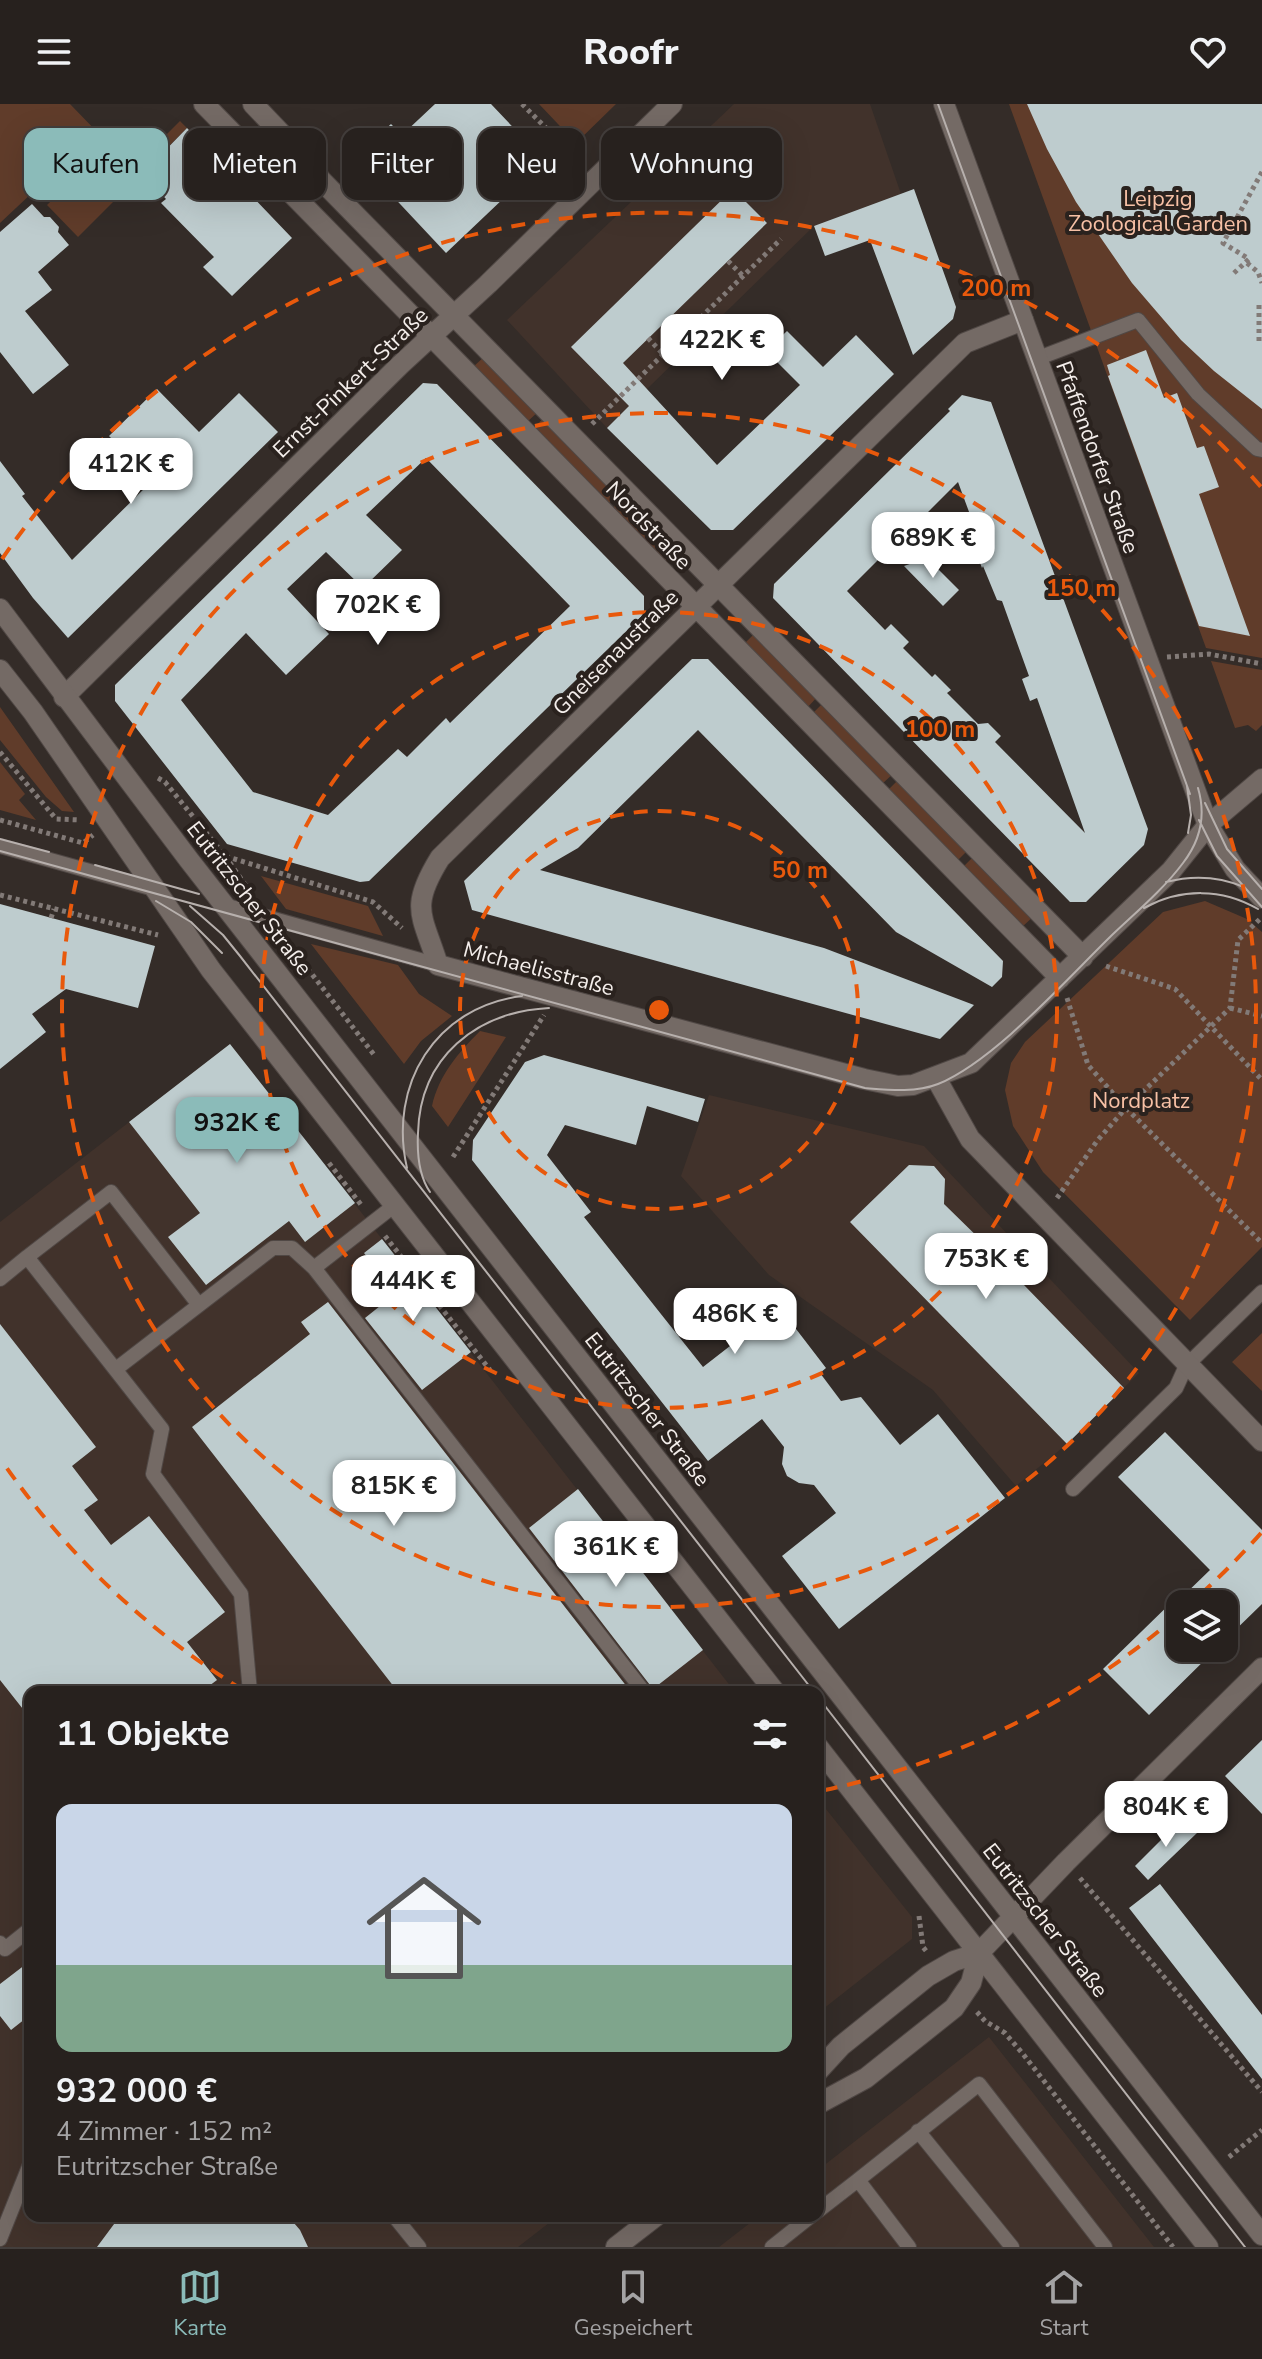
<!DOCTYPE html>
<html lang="de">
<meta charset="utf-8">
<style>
:root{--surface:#27211e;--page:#2f2927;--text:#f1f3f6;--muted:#a4a3a4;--line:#433e3c;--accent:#8bbbb9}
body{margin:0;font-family:"Nunito Sans",sans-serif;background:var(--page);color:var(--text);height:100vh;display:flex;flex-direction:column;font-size:30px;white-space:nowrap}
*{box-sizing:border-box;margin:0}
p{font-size:26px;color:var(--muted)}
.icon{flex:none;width:44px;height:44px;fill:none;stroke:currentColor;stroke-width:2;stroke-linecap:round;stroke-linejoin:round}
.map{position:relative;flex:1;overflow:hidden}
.side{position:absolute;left:24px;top:1582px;width:800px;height:536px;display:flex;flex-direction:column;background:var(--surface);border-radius:16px;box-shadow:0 8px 32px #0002,0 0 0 2px var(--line)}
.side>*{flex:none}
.banner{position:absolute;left:24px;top:24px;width:800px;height:72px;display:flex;gap:16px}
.fabs{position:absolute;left:1166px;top:1486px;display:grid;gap:16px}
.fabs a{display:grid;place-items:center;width:72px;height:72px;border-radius:16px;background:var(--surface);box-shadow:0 8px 32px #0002,0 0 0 2px var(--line);font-size:40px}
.price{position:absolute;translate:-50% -68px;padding:0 18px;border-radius:16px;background:#fff;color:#222;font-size:26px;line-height:52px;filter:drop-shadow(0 2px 4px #0008)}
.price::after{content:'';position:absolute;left:50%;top:48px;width:24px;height:18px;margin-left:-12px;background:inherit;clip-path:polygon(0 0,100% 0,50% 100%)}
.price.on{background:var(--accent);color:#111}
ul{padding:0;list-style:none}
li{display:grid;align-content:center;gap:16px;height:424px;padding:0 32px}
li+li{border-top:2px solid var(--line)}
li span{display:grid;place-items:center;height:248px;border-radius:16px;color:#555}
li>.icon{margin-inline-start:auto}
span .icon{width:144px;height:144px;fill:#fffc;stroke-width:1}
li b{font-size:34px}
h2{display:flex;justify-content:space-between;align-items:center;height:96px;padding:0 32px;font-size:34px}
.chip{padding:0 28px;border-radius:16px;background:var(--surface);box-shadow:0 8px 32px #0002,0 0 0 2px var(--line);font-size:28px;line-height:72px}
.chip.on{background:var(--accent);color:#111}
header{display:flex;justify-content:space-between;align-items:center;height:104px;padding:0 32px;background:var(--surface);font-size:36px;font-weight:800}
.menu{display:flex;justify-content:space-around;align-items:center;height:112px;border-top:2px solid var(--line);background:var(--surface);font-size:22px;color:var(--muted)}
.menu a{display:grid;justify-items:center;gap:4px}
.menu .on{color:var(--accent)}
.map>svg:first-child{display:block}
</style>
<header><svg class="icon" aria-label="menu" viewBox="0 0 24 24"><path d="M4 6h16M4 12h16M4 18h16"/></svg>Roofr<svg class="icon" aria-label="heart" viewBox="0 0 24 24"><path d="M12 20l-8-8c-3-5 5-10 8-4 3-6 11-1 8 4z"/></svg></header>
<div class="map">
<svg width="1262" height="2143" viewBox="0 0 1262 2143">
<rect width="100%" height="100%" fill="#342c28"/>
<path fill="#41322b" d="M734 0H870L901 90 814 122 607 324 507 216Z
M230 940 735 1588H30V2112H558L518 2143H0V1118Z
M709 991 924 1042 1139 1269 1067 1340 1016 1382 933 1286 769 1171 681 1072Z
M818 1695 912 1813V1835L818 1909Z
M989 1933 1154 2143H719L759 2112H818V2066Z"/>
<path fill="#603c2a" d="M0 0H70L103 34 41 96 33 88 0 119Z
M539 0H616L576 39Z
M1009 0H1262V554L1206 544Z
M180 17 187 24 78 133 47 101 109 40 133 64Z
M485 252 539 307 527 318 473 263Z
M545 313 619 389 608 400 533 324Z
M624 393 678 448 666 460 612 405Z
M755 529 818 592 807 604 743 541Z
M1211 557 1262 566V621L1256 627 1248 621 1235 624Z
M824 598 894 669 882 680 812 610Z
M0 603 74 708 62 707 46 693 0 636Z
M0 658 25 690 19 696 36 716 0 706Z
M899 675 969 745 957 757 888 686Z
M975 751 1034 812 1022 823 963 763Z
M261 772 368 802 383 832 286 805Z
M1205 797 1247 815 1262 828V1143L1190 1216 1043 1068 1013 1022 1005 986 1011 959 1025 938 1163 808Z
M311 840 398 861 419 890 452 912 421 937 404 960Z
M480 927 506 933 448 1023 432 1002C439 971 458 949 480 927Z
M1262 1229V1287L1232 1258Z"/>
<path fill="#beccce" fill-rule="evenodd" d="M435 0H491L544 56 446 149 386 85 380 90 350 58 391 20 402 31Z
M1027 0H1262V305L1214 267 1181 236 1132 179 1076 98 1047 45Z
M187 24 292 134 232 192 203 163 214 153 161 99 166 95 152 80 157 75 147 65Z
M733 85 767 119 623 259 717 361 800 281 766 247 787 227 823 263 856 231 894 270 733 426H711L607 324 629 302 571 243Z
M914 85 956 203 953 215 913 251 870 136 825 152 814 122Z
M32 100 44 113H50L59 123 58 128 69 141 38 168 52 186 25 207 69 261 33 290 0 248V128Z
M1146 246 1164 294 1177 289 1197 344 1204 342 1219 383 1199 390 1250 532 1199 522 1108 272 1110 271 1107 261Z
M423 279 437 280 644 492V510L369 777 360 778 227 740 115 597V581ZM426 354 570 502 450 619 446 614 407 653 398 645 328 711 253 688 181 596 246 529 286 571 329 530 287 485 326 448 363 484 402 446 366 411Z
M157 285 199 328 239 289 278 328 68 534 33 494 0 449V357L25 390 22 392 72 456 153 376 109 332Z
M962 291 991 298 1148 725 1144 741 1086 798H1070L773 494 774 480 950 307 948 305ZM958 378 979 435 972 438 982 464 983 462 997 496 1002 497 1029 572 1022 575 1030 597 1037 594 1085 729 995 638 1001 632 988 619 978 620 947 589 951 586 935 570 932 573 903 544 909 538 891 520 885 526 847 487 888 446 893 452 924 421 919 417Z
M927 454 959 486 943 502 904 462Z
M692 555H708L1003 857 1002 873 992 883 896 828 698 626 578 744 540 766 824 844 974 901 940 935 472 806 464 777Z
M0 800 155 842 138 904 66 885 32 910 46 928 0 965Z
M230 940 355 1099 305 1138 289 1117 206 1181 168 1133 200 1109 129 1018Z
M544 951 705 995 698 1018 647 1002 636 1041 565 1021 547 1051 591 1108 584 1113 703 1263 739 1235 730 1223 770 1191 826 1264 820 1269 841 1297 861 1293 900 1341 938 1310 1005 1394 839 1525 782 1452 836 1409 814 1381 799 1379 787 1372 782 1360 784 1343 762 1315 708 1357 472 1056 473 1036 525 958Z
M909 1061 934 1062 945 1075 944 1100 991 1146 1000 1137 1034 1171 1024 1181 1124 1284 1067 1340 850 1118Z
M382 1135 471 1248 422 1286 365 1214 395 1190 364 1149Z
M328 1198 631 1588H398L192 1323 310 1230 301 1218Z
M0 1220 96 1343 72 1362 98 1396 84 1406 111 1441 149 1412 225 1508 187 1538 217 1576 201 1588H30V1614L0 1576Z
M1165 1328 1262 1426V1500L1224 1537V1500H1180V1544H1217L1149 1611 1103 1565 1180 1490V1495L1210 1466 1118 1373Z
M578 1385 703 1546 653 1585 529 1424Z
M1262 1636V1710L1225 1672Z
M1183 1714 1197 1729 1148 1776 1135 1762Z
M1160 1780 1262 1911V1975L1129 1804Z
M30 1857V1911L11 1926 0 1912V1880Z
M120 2112H288L300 2126 308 2143H97Z"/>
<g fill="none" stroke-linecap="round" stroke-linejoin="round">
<defs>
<path id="service" d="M1036 255 1138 216 1198 290 1257 345 1262 346
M0 742 154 785
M224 801 438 861
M27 1153 111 1088 199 1201
M314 1164 644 1588
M0 1175 27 1153 162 1325 153 1370 241 1490 250 1588
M116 1265 273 1144H292L314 1164 395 1101
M1073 1385 1176 1284 1186 1262 1262 1188
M0 1839 5 1845 30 1825
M918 2027 1012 2143
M858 2076 979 1980 1105 2143
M818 2107 858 2076 909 2143
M394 2112 419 2143
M0 2135 30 2060
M772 2143 811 2112"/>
<path id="minor" d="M204 0 1060 874
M253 0 294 43 322 77 1083 853
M1023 216 965 239 440 754C409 804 422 810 438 861L864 975 898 982 913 981 971 959 1171 767 1208 721 1262 675
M64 593 400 261 488 180 672 0
M936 974 970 1035 1262 1337"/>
<path id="secondary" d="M944 0 1208 721 1235 765 1262 794
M0 505 189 756 1262 2131
M0 566 33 608 211 866 775 1588
M818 1643 1208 2143
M818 1967 841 1942 928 1872 954 1857 979 1849 1066 1758 1262 1564
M818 2000 866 1974 954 1904 971 1879 979 1849
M616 2143 656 2112"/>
</defs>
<use href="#service" stroke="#504845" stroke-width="16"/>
<use href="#minor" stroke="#504845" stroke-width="22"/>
<use href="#secondary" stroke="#504845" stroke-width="22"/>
<path stroke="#827a77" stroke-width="5" stroke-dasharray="4 4" stroke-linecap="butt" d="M522 0 582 60
M728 157 743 172
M1247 159 1258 168 1262 179
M1234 169 1249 155 1223 139 1262 68
M1259 201V240
M648 234 663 250
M592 320 781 135
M1167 553 1209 550 1262 560
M0 648 56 715 80 716
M158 674 165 678 225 752 373 798 402 824
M0 716 83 739 93 731
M225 752 249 786
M0 791 158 831
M51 814 54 805
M288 839 375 952
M1106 862 1175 885 1262 976
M1067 894 1088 961 1126 1004 1262 1139
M1230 904 1262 912
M453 1053 544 911
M329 1059 362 1102
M1057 1094 1097 1037 1126 1004 1230 904 1238 836 1261 814
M385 1132 490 1266
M1080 1774 1262 1988
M919 1812 923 1843 927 1848
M977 1908 985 1917 1005 1929 1023 1950 1173 2143
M1229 2053 1262 2026"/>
<use href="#service" stroke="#746a65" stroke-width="14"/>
<use href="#minor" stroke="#746a65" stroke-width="20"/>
<use href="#secondary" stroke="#746a65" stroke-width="20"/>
<path stroke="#b7b0ad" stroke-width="2" d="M938 0 1190 690
M1187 682 1191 711 1188 729
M1205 699 1227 745 1262 785
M1199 716 1217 752 1262 803
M0 735 49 748
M0 747 865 984C889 986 915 989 938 980 994 957 1065 877 1110 833 1134 810 1163 786 1183 759 1200 737 1206 711 1198 684
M95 761 199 790
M1166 778C1193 771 1218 772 1244 783
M156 797 191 818 222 849
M190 802 223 831 240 852 814 1588
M1144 804C1181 784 1222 784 1258 805
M407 1064C388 981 435 903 522 892
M430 1088C419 1072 417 1048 418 1029 420 953 476 908 549 904
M818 1593 1245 2143"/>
</g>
<g fill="none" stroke="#e8590c" stroke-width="4" stroke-dasharray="14 10">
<circle cx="659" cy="906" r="199"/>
<circle cx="659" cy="906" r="398"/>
<circle cx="659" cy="906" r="597"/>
<path d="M1261 1429A797 797 0 0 1 1192 1498M1177 1512A797 797 0 0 1 825 1686M243 1586A797 797 0 0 1 2 1357M2 455A797 797 0 0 1 1261 383"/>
</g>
<g text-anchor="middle" stroke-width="8" stroke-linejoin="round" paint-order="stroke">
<g font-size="22" fill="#f7c0a5" stroke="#2a221e">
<text x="1158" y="102">Leipzig<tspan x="1158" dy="25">Zoological Garden</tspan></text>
<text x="1141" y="1004">Nordplatz</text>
</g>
<g font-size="22" fill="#f4eeeb" stroke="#2a221e">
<text transform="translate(350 278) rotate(-44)" y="8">Ernst-Pinkert-Straße</text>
<text transform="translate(1098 353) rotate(70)" y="8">Pfaffendorfer Straße</text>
<text transform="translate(649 421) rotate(46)" y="8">Nordstraße</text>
<text transform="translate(615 548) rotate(-45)" y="8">Gneisenaustraße</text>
<text transform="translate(250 794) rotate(52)" y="8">Eutritzscher Straße</text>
<text transform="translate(539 864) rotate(15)" y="8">Michaelisstraße</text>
<text transform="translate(648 1305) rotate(52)" y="8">Eutritzscher Straße</text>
<text transform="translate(1046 1816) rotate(52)" y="8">Eutritzscher Straße</text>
</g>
</g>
<circle cx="659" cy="906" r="12" fill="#e8590c" stroke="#2a221e" stroke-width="4"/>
<g font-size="24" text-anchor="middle" font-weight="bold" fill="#e8590c" stroke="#2a221e" stroke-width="8" stroke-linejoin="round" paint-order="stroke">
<text x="996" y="192">200 m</text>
<text x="1081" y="492">150 m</text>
<text x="940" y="633">100 m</text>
<text x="800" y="774">50 m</text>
</g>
</svg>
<div class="fabs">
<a><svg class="icon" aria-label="layers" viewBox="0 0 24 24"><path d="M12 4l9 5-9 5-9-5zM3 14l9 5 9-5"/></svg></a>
</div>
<b class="price" style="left:722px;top:278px">422K €</b>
<b class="price" style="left:131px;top:402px">412K €</b>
<b class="price" style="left:933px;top:476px">689K €</b>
<b class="price" style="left:378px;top:543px">702K €</b>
<b class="price on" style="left:237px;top:1061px">932K €</b>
<b class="price" style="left:986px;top:1197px">753K €</b>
<b class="price" style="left:413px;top:1219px">444K €</b>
<b class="price" style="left:735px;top:1252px">486K €</b>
<b class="price" style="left:394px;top:1424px">815K €</b>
<b class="price" style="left:616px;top:1485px">361K €</b>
<b class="price" style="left:1166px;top:1745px">804K €</b>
<div class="banner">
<a class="chip on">Kaufen</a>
<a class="chip">Mieten</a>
<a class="chip">Filter</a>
<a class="chip">Neu</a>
<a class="chip">Wohnung</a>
</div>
<section class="side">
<h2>11 Objekte<svg class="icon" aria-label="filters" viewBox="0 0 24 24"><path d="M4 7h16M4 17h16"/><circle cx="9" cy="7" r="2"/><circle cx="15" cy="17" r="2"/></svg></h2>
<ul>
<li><span style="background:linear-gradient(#c9d6e8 65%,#7fa58c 0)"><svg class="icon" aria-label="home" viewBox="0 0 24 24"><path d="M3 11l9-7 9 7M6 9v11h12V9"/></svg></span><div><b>932 000 €</b><p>4 Zimmer · 152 m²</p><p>Eutritzscher Straße</p></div></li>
</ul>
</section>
</div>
<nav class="menu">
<a class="on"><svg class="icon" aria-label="map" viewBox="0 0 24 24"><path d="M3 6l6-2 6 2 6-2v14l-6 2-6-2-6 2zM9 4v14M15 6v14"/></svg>Karte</a>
<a><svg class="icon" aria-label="saved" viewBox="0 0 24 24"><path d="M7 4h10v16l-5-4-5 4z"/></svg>Gespeichert</a>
<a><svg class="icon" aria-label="home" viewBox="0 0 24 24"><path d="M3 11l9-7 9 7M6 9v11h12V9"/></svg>Start</a>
</nav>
